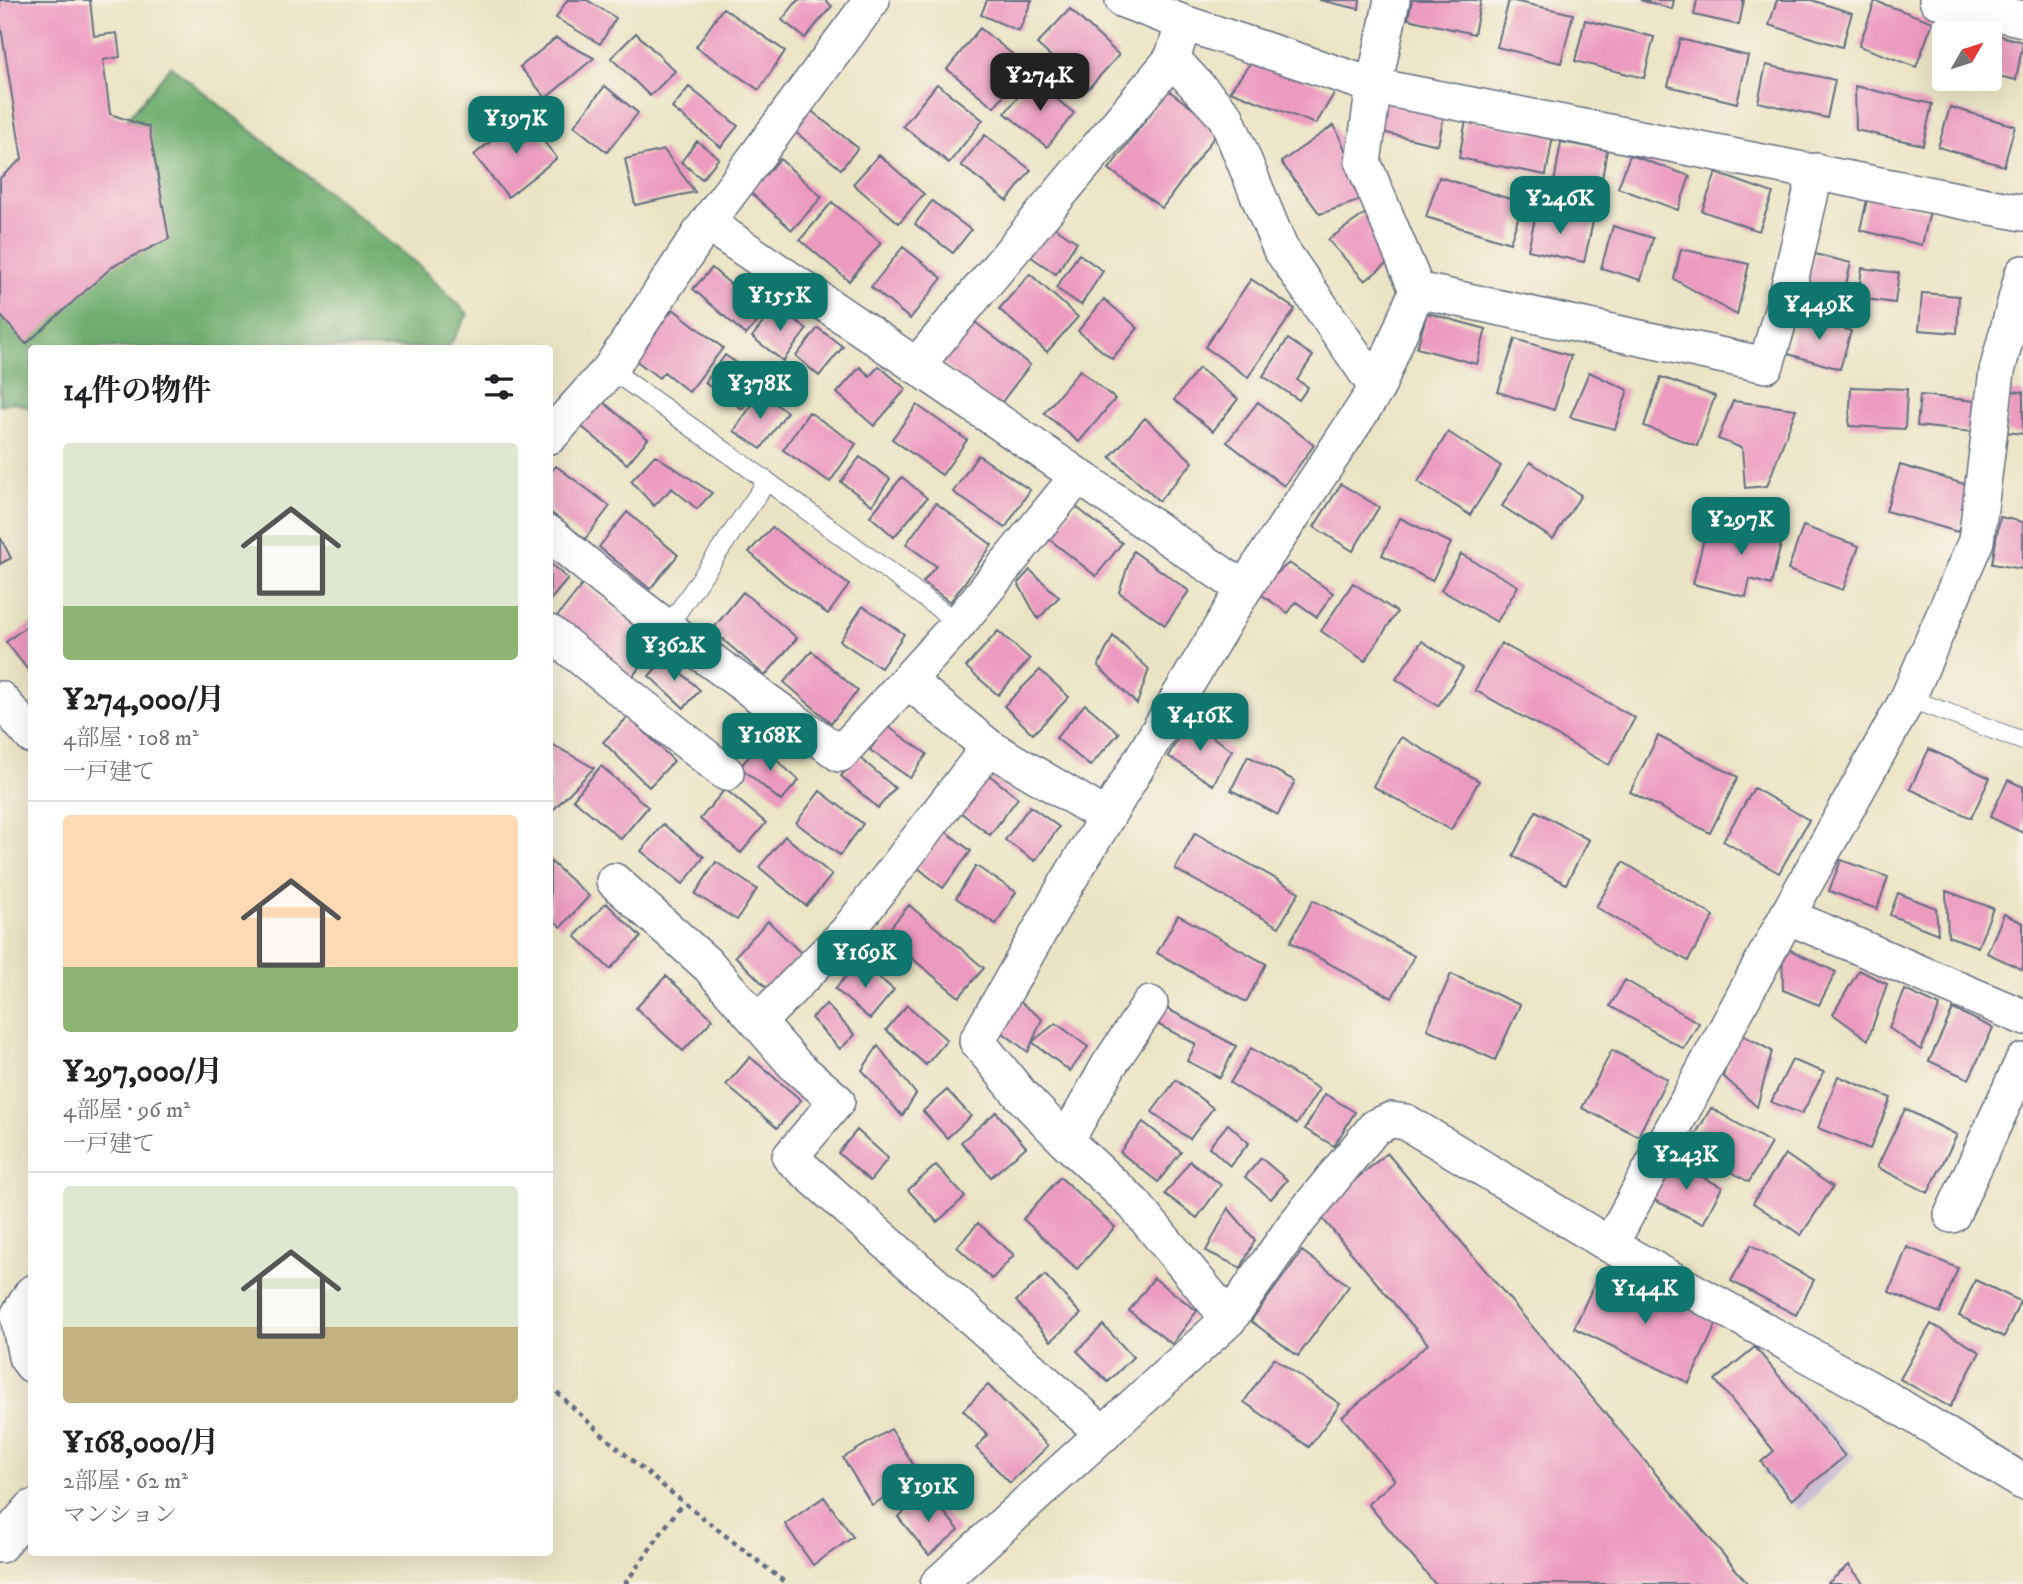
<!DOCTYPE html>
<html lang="ja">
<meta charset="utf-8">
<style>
:root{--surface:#fff;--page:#f2f2f2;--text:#202124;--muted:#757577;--line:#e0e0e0;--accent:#0f766e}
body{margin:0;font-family:"IM FELL DW Pica","Noto Serif JP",serif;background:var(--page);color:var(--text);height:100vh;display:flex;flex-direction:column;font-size:26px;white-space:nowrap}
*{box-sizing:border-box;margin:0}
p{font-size:23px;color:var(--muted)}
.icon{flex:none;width:38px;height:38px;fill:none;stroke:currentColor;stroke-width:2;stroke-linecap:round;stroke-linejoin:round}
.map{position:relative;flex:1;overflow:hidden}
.side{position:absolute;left:28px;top:345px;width:525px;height:1211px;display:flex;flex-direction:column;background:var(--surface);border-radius:7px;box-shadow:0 7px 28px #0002}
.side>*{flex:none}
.needle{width:46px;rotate:51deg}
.tools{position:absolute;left:1932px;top:21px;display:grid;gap:14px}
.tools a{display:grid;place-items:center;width:70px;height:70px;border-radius:7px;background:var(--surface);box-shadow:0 7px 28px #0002;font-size:35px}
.price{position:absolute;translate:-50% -60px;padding:0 16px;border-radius:14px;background:var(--accent);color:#fff;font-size:23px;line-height:46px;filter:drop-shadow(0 2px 4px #0008)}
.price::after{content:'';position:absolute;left:50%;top:42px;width:21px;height:16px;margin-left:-10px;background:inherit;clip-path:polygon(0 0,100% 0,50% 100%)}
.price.current{background:#222;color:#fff}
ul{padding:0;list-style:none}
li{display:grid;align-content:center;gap:14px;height:371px;padding:0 35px}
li+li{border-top:2px solid var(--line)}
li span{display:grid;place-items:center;height:217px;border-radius:7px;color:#555}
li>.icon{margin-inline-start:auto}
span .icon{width:126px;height:126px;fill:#fffc;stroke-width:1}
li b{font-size:30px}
h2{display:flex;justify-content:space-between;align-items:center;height:84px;padding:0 35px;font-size:30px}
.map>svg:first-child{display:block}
</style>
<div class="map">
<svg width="2023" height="1584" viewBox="0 0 2023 1584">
<rect width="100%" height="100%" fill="#f7f3e8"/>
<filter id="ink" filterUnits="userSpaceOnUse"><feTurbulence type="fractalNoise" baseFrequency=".0143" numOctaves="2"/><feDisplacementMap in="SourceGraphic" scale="14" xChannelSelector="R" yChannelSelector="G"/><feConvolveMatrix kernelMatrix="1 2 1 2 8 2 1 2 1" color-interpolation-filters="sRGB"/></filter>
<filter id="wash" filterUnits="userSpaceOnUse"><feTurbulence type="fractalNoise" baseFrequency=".00686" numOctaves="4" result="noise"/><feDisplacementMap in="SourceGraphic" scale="28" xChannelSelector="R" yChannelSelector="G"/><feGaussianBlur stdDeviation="1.57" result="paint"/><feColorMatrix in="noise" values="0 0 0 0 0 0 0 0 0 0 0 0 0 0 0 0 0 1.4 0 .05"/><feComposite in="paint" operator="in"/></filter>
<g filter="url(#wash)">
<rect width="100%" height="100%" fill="#ebe4c4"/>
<path fill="#cbbfd5" d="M1759 1354 1856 1456 1799 1511 1762 1472 1781 1448Z"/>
<path fill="#71ae6f" stroke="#466e66" stroke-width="2" d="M171 66 416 263 468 314 448 348H32L31 408 13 402 0 405V188L83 173Z"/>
<g id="blocks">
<path fill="#ec9abf" d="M0 0H90L94 36 117 33 120 57 103 60 110 114 149 127 169 239 113 266 26 344 0 315V178L22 159 0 21Z
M567 0H587L616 18 600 44 556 18Z
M798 0H825L832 6 805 38 782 20Z
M987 0H1032L1019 31 981 15Z
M1319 0H1360L1359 9Z
M1412 0H1481L1474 34 1408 19Z
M1509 0 1573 14 1561 63 1497 47Z
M1640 0H1674L1672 9Z
M1697 0H1744L1739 25 1694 15Z
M1777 0H1811L1852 13 1842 47 1769 25Z
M1875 1 1933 22 1916 67 1859 46Z
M723 8 785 51 759 90 696 47Z
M1070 9 1119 55 1087 90 1037 44Z
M1585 20 1654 37 1644 78 1575 61Z
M1949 23 1987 32 1986 33H1946Z
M980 28 1027 66 994 107 947 69Z
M636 33 675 71 650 96 611 58Z
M1990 33 2023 42 2016 80 1990 74Z
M556 38 594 58 546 98 520 67Z
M1680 39 1748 56 1737 103 1668 86Z
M1252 61 1336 90 1316 124 1230 91Z
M1766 65 1835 80 1827 118 1758 102Z
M1032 79 1074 113 1047 147 1005 113Z
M937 84 983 120 949 163 903 126Z
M605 86 638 113 607 152 574 126Z
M1855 86 1932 104 1923 145 1856 130Z
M689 87 738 126 721 147 672 108Z
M1168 90 1220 129 1162 208 1109 169Z
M1385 102 1444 116 1438 145 1378 131Z
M1950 107 2015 126 2004 166 1938 147Z
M809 109 858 148 841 169 793 130Z
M523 115 557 158 508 197 474 155Z
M1466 120 1553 136 1546 175 1459 158Z
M1334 125 1367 198 1320 214 1281 162Z
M985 135 1031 170 1007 201 961 165Z
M697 141 719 158 702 179 681 162Z
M1561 142 1607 150 1600 190 1554 183Z
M664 150 695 192 635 205 625 159Z
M879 155 924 194 899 223 853 184Z
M1630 155 1690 176 1678 210 1618 188Z
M780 159 822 197 792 230 750 192Z
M1716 173 1773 193 1759 231 1702 211Z
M1439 177 1523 203 1510 243 1426 217Z
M1868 196 1930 211 1922 245 1860 230Z
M932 201 971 230 953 253 915 224Z
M832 202 881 243 849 281 800 240Z
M1537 209 1593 222 1584 262 1528 250Z
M1366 213 1390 261 1365 281 1328 240Z
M1048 223 1077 242 1056 274 1027 254Z
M1613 226 1653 238 1641 280 1601 268Z
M903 247 942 278 910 319 871 287Z
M1681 249 1749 264 1737 315 1674 279Z
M1079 254 1103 271 1081 305 1056 288Z
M1815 254 1851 263 1842 300 1806 291Z
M712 268 754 305 771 286 781 294 746 335 693 289Z
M1862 268 1899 273 1895 303 1858 298Z
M1030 274 1078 317 1047 352 999 309Z
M1251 279 1295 309 1248 377 1205 347Z
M1922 293 1959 296 1957 333 1919 330Z
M1104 299 1138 328 1112 359 1078 331Z
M776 306 807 329 783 361 752 337Z
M673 309 723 348 689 392 664 372 659 378 634 359Z
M1427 313 1486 329 1477 364 1417 348Z
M1799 315 1851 331 1840 369 1788 354Z
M971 319 1030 365 998 407 939 361Z
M818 328 843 347 819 376 796 356Z
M1288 339 1313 356 1297 380 1308 387 1299 400 1263 376Z
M1515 339 1571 356 1554 410 1498 392Z
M725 355 762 380 742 409 705 383Z
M879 366 906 389 874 426 837 393 860 367 870 376Z
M1199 368 1238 399 1213 431 1174 400Z
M1080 370 1115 399 1079 442 1044 413Z
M1589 372 1628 390 1615 429 1570 417Z
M1661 377 1715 396 1697 446 1644 426Z
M1851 387 1907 389 1905 429 1849 426Z
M2010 391 2023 392V434L2006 432Z
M760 393 787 412 761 449 734 431Z
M1920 395 1975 401 1972 432 1917 426Z
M602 401 648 439 627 464 581 426Z
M1733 401 1796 409 1767 486 1745 488 1742 448 1718 439Z
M1258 402 1314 445 1284 486 1227 442Z
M917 405 967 440 942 475 892 439Z
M809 412 856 444 830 482 783 450Z
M1145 418 1193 462 1159 501 1110 457Z
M1448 432 1501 466 1470 515 1418 482Z
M655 455 712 493 697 509 672 488 654 506 631 481Z
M978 455 1030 490 1005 528 953 492Z
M860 457 890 479 872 505 841 482Z
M1530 462 1581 495 1553 539 1502 506Z
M1900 465 1971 486 1958 532 1886 511Z
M556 466 610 506 585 539 550 512V473Z
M902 477 927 498 894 537 870 516Z
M1341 484 1379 507 1353 551 1314 527Z
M936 503 992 545 950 602 923 582 936 566 906 544Z
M1075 506 1122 543 1096 576 1049 539Z
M627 512 678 555 650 589 599 547Z
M1747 513 1786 523 1771 585 1750 579 1746 597 1693 584 1705 534 1739 543Z
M2000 517 2023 522V569L1992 564Z
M1400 518 1451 543 1432 581 1382 555Z
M1803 526 1859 546 1843 590 1788 570Z
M772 527 849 585 828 614 783 582 749 552Z
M0 537 11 558 0 564Z
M1133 551 1189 591 1165 625 1119 592Z
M1461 554 1518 586 1497 622 1441 590Z
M550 563 568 579 550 600Z
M1289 563 1333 593 1317 617 1296 602 1288 613 1256 591Z
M1030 570 1059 597 1038 619 1018 583Z
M1353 583 1397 612 1365 661 1321 631Z
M583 584 659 644 627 683 552 623Z
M743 592 797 638 765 676 712 630Z
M863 606 904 634 881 668 840 641Z
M32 622V675L6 642Z
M998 631 1030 659 998 695 966 667Z
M1113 636 1149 669 1137 704 1098 666Z
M1422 641 1463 668 1438 706 1396 679Z
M1501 643 1635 718 1609 765 1475 690Z
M812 651 858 691 831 723 784 682Z
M665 658 700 690 684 708 649 676Z
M1040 670 1069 697 1033 734 1004 706Z
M1085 704 1119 733 1090 766 1056 738Z
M629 716 674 761 649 787 603 742Z
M1188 721 1232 750 1213 785 1168 756Z
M887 726 927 754 910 778 870 750Z
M1658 736 1738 777 1710 833 1630 792Z
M1401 737 1479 781 1451 830 1373 786Z
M550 743 594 768 550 813Z
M759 745 799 780 781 801 740 767Z
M1929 749 1990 778 1971 818 1910 789Z
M858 756 895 788 878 808 841 776Z
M1248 756 1295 781 1278 815 1231 790Z
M601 766 648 807 621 839 573 799Z
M989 775 1018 798 990 835 960 812Z
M2008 780 2023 787V833L1990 817Z
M1754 788 1809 820 1779 873 1723 841Z
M725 789 766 823 741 853 700 819Z
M820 791 863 824 840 855 796 823Z
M1030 806 1059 827 1035 861 1005 840Z
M1536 811 1589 840 1566 884 1513 856Z
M663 824 704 857 683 884 641 851Z
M945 831 971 851 943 888 917 867Z
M1195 833 1299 892 1279 927 1175 869Z
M785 836 832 875 806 906 759 867Z
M1841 860 1888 877 1877 909 1829 891Z
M550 861 589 896 561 927 550 917Z
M716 862 757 889 737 920 695 894Z
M1623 862 1714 916 1688 961 1596 907Z
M976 866 1016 892 996 924 956 898Z
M1946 891 1993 908 1978 947 1948 936Z
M1898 893 1936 908 1938 934 1890 915Z
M1313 900 1414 956 1392 998 1290 942Z
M606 903 641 937 610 969 575 936Z
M909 905 984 968 959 997 884 935Z
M2004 914 2023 923V970L1987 953Z
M1178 915 1266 964 1246 1002 1157 953Z
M768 921 802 954 768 989 735 956Z
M1782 946 1836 972 1819 1005 1783 990Z
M859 961 894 990 870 1019 835 989Z
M1859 970 1887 984 1868 1040 1833 1014Z
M1451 974 1520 1005 1495 1060 1427 1029Z
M666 976 713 1019 683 1051 636 1008Z
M1625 980 1699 1023 1684 1049 1610 1006Z
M1905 990 1940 1006 1921 1050 1889 1028Z
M1019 1001 1042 1019 1028 1052 998 1029Z
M826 1004 855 1035 840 1049 811 1018Z
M907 1005 947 1040 926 1065 886 1030Z
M1166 1008 1236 1046 1220 1078 1187 1061 1196 1044 1157 1024Z
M1953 1009 1993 1028 1969 1079 1929 1061Z
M1056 1023 1088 1047 1070 1071 1032 1042Z
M1739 1033 1772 1051 1757 1107 1723 1076Z
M878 1046 916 1094 902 1116 862 1070Z
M1251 1048 1319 1089 1297 1124 1230 1083Z
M1612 1050 1667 1079 1638 1136 1582 1108Z
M750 1057 801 1100 777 1128 726 1085Z
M1792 1060 1824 1072 1802 1114 1771 1102Z
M1838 1076 1891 1098 1870 1149 1818 1128Z
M1176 1080 1213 1108 1190 1139 1152 1112Z
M947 1090 971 1116 947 1138 923 1111Z
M1325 1094 1355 1112 1334 1146 1305 1129Z
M1711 1108 1771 1143 1749 1182 1688 1147Z
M1905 1109 1957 1135 1928 1193 1877 1167Z
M996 1112 1026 1147 991 1177 961 1142Z
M1143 1122 1181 1152 1158 1182 1120 1152Z
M1228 1124 1249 1143 1230 1166 1209 1147Z
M857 1130 888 1158 870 1181 838 1153Z
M1387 1153 1748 1584H1435L1368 1504 1395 1480 1342 1417 1428 1344 1317 1212Z
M1785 1154 1833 1187 1801 1235 1753 1203Z
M1261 1158 1287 1180 1271 1199 1245 1177Z
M1668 1160 1722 1187 1703 1224 1650 1198Z
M1190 1161 1221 1185 1197 1218 1165 1194Z
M936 1165 965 1197 937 1222 908 1190Z
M1060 1177 1115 1227 1077 1269 1023 1219Z
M1228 1208 1255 1240 1241 1268 1206 1251Z
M978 1223 1014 1255 992 1279 957 1247Z
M1751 1245 1814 1280 1796 1315 1731 1281Z
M1907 1247 1958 1268 1940 1313 1889 1292Z
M1302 1251 1349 1286 1298 1356 1251 1321Z
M1601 1269 1717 1323 1689 1383 1574 1328Z
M1045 1275 1081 1314 1051 1341 1016 1301Z
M1154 1278 1197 1311 1172 1344 1129 1311Z
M1975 1280 2020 1301 2004 1337 1959 1316Z
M1931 1324 1980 1352 1950 1407 1900 1379Z
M1103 1325 1133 1357 1108 1382 1077 1351Z
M1755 1347 1845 1456 1792 1500 1761 1462 1774 1451 1715 1380Z
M1274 1358 1340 1404 1309 1447 1244 1402Z
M988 1385 1048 1446 1010 1483 976 1448 988 1435 963 1410Z
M891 1429 920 1476 872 1505 843 1458Z
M927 1492 959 1530 929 1555 898 1517Z
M824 1497 853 1537 813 1565 785 1524Z
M1849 1565 1864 1584H1827Z"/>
</g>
</g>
<g filter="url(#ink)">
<use href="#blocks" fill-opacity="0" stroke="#646e82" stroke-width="2"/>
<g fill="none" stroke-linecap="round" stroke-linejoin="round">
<defs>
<path id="service" d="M610 369 767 481 958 623
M667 628 767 481
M1908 698 2023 741"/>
<path id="minor" d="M1123 0 1184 23 1374 86 2023 213
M1937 0 2023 19
M1172 59 1226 117 1280 248 1377 388
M707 223 1244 589
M2023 273 1997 371 1976 541 1908 698 1787 916 1610 1245 1879 1394 2023 1482
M1417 290 1766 365 1788 290 1816 171
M916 366 1172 59 1184 23
M550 436 610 369 707 223 872 0
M550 534C642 613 742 683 840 754L954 629 1078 476
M550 633 726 773
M907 680 989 747 1107 817
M0 699 32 736
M614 881 709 966 796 1066 837 1101 790 1157 1104 1434
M1787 916 2023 1017
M758 1022 847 932 989 747
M1066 1141 1109 1065 1150 1004
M1952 1215 2023 1061
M32 1293 18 1316 26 1357 32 1365
M1229 1319 1294 1226 1375 1127 1391 1120 1406 1122 1610 1245
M0 1545 32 1508
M938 1584 1229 1319 1134 1204 1066 1141 1020 1094 977 1041 1064 888 1244 589 1377 388 1417 290 1363 162 1374 86 1392 0"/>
</defs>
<use href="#service" stroke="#646e82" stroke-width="20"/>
<use href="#minor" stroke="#646e82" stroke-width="38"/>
<path stroke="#646e82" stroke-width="4.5" stroke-dasharray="5 5" stroke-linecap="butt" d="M550 1385C621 1457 708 1521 787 1584
M625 1584 683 1502"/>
<use href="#service" stroke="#fff" stroke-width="18"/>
<use href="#minor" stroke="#fff" stroke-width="35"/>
</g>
</g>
</svg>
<div class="tools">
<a><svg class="needle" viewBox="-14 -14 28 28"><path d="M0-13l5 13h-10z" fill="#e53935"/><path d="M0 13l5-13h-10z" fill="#757577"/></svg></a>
</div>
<b class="price current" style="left:1040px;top:113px">¥274K</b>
<b class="price" style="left:516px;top:156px">¥197K</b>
<b class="price" style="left:1560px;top:236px">¥246K</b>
<b class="price" style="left:780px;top:333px">¥155K</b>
<b class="price" style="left:1819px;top:342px">¥449K</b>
<b class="price" style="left:760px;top:421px">¥378K</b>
<b class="price" style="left:1741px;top:557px">¥297K</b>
<b class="price" style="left:674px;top:683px">¥362K</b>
<b class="price" style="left:1200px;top:753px">¥416K</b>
<b class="price" style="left:770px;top:773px">¥168K</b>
<b class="price" style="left:865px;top:990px">¥169K</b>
<b class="price" style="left:1686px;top:1192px">¥243K</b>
<b class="price" style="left:1645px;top:1326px">¥144K</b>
<b class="price" style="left:928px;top:1524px">¥191K</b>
<section class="side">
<h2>14件の物件<svg class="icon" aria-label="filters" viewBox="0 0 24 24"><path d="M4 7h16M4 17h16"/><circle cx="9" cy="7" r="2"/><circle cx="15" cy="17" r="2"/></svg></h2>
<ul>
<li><span style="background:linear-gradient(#dfe7d0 75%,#8fb573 0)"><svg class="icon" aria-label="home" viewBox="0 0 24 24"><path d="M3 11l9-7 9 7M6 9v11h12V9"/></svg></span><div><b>¥274,000/月</b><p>4部屋 · 108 m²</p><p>一戸建て</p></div></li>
<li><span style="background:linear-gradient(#ffd9b3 70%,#8fb573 0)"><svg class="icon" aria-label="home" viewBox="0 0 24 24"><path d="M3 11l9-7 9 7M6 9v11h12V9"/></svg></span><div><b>¥297,000/月</b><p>4部屋 · 96 m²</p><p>一戸建て</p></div></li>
<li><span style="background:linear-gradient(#dfe7d0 65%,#c2b280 0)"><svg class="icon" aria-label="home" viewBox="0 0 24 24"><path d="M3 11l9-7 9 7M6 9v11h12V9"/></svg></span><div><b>¥168,000/月</b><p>2部屋 · 62 m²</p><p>マンション</p></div></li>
</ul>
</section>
</div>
